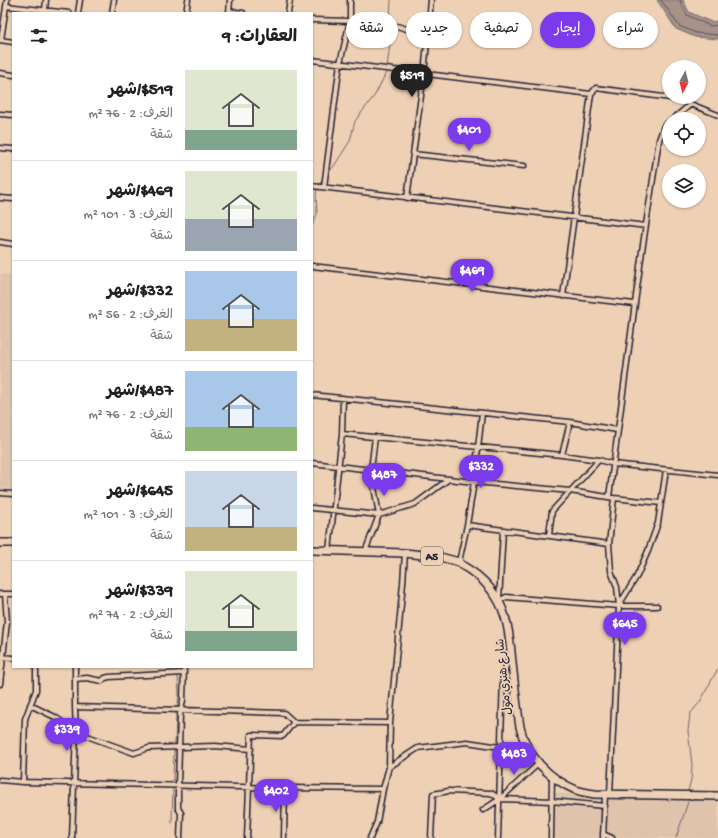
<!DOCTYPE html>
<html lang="ar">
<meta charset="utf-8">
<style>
:root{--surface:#fff;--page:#f6f6f6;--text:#202124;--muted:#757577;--line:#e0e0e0;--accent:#7c3aed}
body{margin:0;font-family:"Gochi Hand","Playpen Sans Arabic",sans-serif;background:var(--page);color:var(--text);direction:rtl;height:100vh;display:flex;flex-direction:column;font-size:15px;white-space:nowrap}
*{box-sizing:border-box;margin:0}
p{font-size:13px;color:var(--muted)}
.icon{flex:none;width:22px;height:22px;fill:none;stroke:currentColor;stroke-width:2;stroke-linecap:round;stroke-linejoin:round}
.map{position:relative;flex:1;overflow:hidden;direction:ltr}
.panel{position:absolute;left:12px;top:12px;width:301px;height:656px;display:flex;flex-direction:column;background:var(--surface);border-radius:0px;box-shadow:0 1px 3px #0004;direction:rtl}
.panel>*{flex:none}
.banner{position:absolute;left:325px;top:12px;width:333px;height:36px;direction:rtl;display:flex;gap:8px}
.needle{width:26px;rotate:187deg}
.buttons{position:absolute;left:662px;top:60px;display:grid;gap:8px}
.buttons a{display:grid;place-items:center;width:44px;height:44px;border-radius:50%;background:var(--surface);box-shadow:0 1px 3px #0004;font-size:20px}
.price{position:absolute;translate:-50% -34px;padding:0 9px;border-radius:14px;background:var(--accent);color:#fff;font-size:13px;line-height:26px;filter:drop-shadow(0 1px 2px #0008)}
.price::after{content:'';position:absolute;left:50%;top:24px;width:12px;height:9px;margin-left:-6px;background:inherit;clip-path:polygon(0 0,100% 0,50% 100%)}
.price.active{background:#222;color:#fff}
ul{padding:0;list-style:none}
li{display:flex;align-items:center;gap:12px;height:100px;padding:0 16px}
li+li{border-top:1px solid var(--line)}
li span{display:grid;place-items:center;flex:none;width:112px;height:80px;border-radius:0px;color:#555}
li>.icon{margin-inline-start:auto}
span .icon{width:48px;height:48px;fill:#fffc;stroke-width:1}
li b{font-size:17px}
h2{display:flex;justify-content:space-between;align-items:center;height:48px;padding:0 16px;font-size:17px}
.tag{padding:0 14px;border-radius:18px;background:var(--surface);box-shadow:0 1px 3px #0004;font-size:14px;line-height:36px}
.tag.active{background:var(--accent);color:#fff}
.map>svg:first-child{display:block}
</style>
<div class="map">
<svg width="718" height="838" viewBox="0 0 718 838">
<rect width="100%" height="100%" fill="#eed0b4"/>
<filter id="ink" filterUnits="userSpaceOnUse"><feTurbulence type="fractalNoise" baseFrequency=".025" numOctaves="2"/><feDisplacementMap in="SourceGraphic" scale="8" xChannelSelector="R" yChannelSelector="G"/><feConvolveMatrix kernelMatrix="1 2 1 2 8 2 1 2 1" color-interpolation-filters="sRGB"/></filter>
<g filter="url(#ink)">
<path fill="#dfc3ab" d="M0 274 13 275V489L0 488Z
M554 793 718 801V838H553Z"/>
<path fill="#a69289" stroke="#71656a" d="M657 0H683L689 12 711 22 718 21V39L695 37 676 29Z"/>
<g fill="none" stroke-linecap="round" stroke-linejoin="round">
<path stroke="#574f5a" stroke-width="1" d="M661 0 679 26 696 33 718 35
M680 0 681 3 687 15 710 26 718 25"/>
<path stroke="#71656a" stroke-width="1" d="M390 22 391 0
M387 67 390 44V27
M327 174 334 166 350 141 355 121 375 95 384 77 387 70
M318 185 323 180
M312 226 317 214 316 196 317 187
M178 667V670
M177 707 179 696 178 676
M175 744 176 714
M173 782 174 751
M688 791 691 780 692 765 688 731 690 714 700 702 716 672 718 670
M172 823 173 789
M676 838 688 802"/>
<defs>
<path id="street" d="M6 6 69 13
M45 10 46 0
M229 11 243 13
M78 13 80 0
M112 13 114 0
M186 13 188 0
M229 13 230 0
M288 13 290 0
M312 20 350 21 390 24 427 35 452 38
M0 40 13 42
M1 40 7 0
M312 60 591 94
M0 73 13 75
M0 114 13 115
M673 119 691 104
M0 148 13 149
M413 154 524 166
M312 186 371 193 646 226
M324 187 340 63 350 21V0
M0 198 13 199
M407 198 424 74 431 0
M0 242 13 244
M312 266 634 304
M563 296 591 94 596 88 678 99 718 115
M312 395 570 422 617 430
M342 434 562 455 599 460 613 464 718 475
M562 455 570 422
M312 463 474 482 570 491 614 498 661 503
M0 493 13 494
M609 497 642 251 659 140 664 126 669 122
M312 508 379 515 415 504 449 479
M467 525 609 544
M549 535 552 511 599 460
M329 551 342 434 343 398
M365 552 379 515 371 470 375 437
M459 562 467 525 474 482 482 413
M0 594H13
M499 600 503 531
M499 601 506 597 619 606H657
M619 605 637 576 648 551 658 523 666 470
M0 657 13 658
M75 679 87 678 102 681 105 678 109 677 184 673
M0 684 7 622 5 594
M30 705 55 717 76 732 134 753 149 748 215 746 251 749
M75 707 284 713 294 722
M389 767 418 748 467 742 500 747 530 752
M0 780 23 782 285 788 383 789
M23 782 25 719 36 690V667
M610 794 619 606 617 587 611 571 609 544 614 498
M483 810 500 799 551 801 605 806
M603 834 612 838
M72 838 76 732 75 707V667
M180 838 181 813 178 808V785L180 715 183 700 184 667
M247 838 251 735 283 736 294 722 390 723
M284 838 285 788
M370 838 377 822 383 789 389 767 390 723 403 583 405 553
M431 838 433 794 449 791 491 793 500 799 538 764
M498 838 503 676 510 653
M551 838 552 776
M603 838 605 794"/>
<path id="highway" d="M0 543H13
M312 550 405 553 440 557 459 562C462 566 467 568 471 571 480 577 489 586 495 595 510 617 510 646 513 672 515 690 517 708 520 727 526 755 549 779 576 790 582 792 588 793 595 794L718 796"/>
</defs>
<use href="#street" stroke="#22223b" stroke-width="7"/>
<use href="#highway" stroke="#22223b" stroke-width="10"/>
<use href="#street" stroke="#eed0b4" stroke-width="4"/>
<use href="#highway" stroke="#eed0b4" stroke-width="7"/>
</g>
</g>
<g text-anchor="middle" stroke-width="3.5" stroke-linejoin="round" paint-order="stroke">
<rect fill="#eed0b4" stroke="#5f565f" stroke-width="1" x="421" y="547" width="22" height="18" rx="3"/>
<g font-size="11" font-weight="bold" fill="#22223b">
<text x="432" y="560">A5</text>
</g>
<g font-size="12" fill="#22223b" stroke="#eed0b4">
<text transform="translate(503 677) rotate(-96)" y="4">شارع هنري مول</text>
</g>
</g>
</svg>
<div class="buttons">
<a><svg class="needle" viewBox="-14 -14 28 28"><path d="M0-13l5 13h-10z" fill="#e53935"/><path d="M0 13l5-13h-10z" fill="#757577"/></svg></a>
<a><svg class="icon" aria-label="locate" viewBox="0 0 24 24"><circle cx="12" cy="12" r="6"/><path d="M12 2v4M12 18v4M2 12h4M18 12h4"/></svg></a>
<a><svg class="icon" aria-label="layers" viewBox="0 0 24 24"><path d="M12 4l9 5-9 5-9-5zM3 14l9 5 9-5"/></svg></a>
</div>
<b class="price active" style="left:412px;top:98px">$519</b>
<b class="price" style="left:469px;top:152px">$401</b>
<b class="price" style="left:472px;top:293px">$469</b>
<b class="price" style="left:481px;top:489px">$332</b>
<b class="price" style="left:384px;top:497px">$487</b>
<b class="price" style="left:625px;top:646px">$645</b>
<b class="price" style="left:67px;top:752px">$339</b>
<b class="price" style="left:514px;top:776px">$483</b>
<b class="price" style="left:276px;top:813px">$402</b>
<div class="banner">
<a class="tag">شراء</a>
<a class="tag active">إيجار</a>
<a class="tag">تصفية</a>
<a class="tag">جديد</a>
<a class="tag">شقة</a>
</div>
<section class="panel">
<h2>العقارات: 9<svg class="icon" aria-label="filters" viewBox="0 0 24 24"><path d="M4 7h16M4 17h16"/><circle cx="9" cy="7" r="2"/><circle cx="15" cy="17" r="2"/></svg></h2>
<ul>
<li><span style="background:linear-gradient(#dfe7d0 75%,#7fa58c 0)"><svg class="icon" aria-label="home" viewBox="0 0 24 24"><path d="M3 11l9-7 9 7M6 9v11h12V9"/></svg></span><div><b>$519/شهر</b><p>الغرف: 2 · 76 m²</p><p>شقة</p></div></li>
<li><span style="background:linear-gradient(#dfe7d0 60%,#9aa5b1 0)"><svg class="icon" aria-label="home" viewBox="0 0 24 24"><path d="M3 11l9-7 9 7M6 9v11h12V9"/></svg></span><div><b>$469/شهر</b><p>الغرف: 3 · 101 m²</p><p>شقة</p></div></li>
<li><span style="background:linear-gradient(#a9c7e8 60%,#c2b280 0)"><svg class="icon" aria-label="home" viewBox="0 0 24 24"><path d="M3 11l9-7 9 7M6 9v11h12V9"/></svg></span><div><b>$332/شهر</b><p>الغرف: 2 · 56 m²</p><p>شقة</p></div></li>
<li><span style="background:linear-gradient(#a9c7e8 70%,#8fb573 0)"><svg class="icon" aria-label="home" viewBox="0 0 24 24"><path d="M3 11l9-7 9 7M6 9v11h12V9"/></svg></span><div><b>$487/شهر</b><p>الغرف: 2 · 76 m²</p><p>شقة</p></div></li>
<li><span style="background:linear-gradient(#c9d6e8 70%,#c2b280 0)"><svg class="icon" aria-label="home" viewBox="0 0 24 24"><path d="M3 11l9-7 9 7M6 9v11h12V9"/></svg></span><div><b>$645/شهر</b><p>الغرف: 3 · 101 m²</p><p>شقة</p></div></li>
<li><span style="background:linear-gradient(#dfe7d0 75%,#7fa58c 0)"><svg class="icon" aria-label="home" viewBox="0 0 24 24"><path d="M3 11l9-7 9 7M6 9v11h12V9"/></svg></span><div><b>$339/شهر</b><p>الغرف: 2 · 74 m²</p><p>شقة</p></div></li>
</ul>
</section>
</div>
